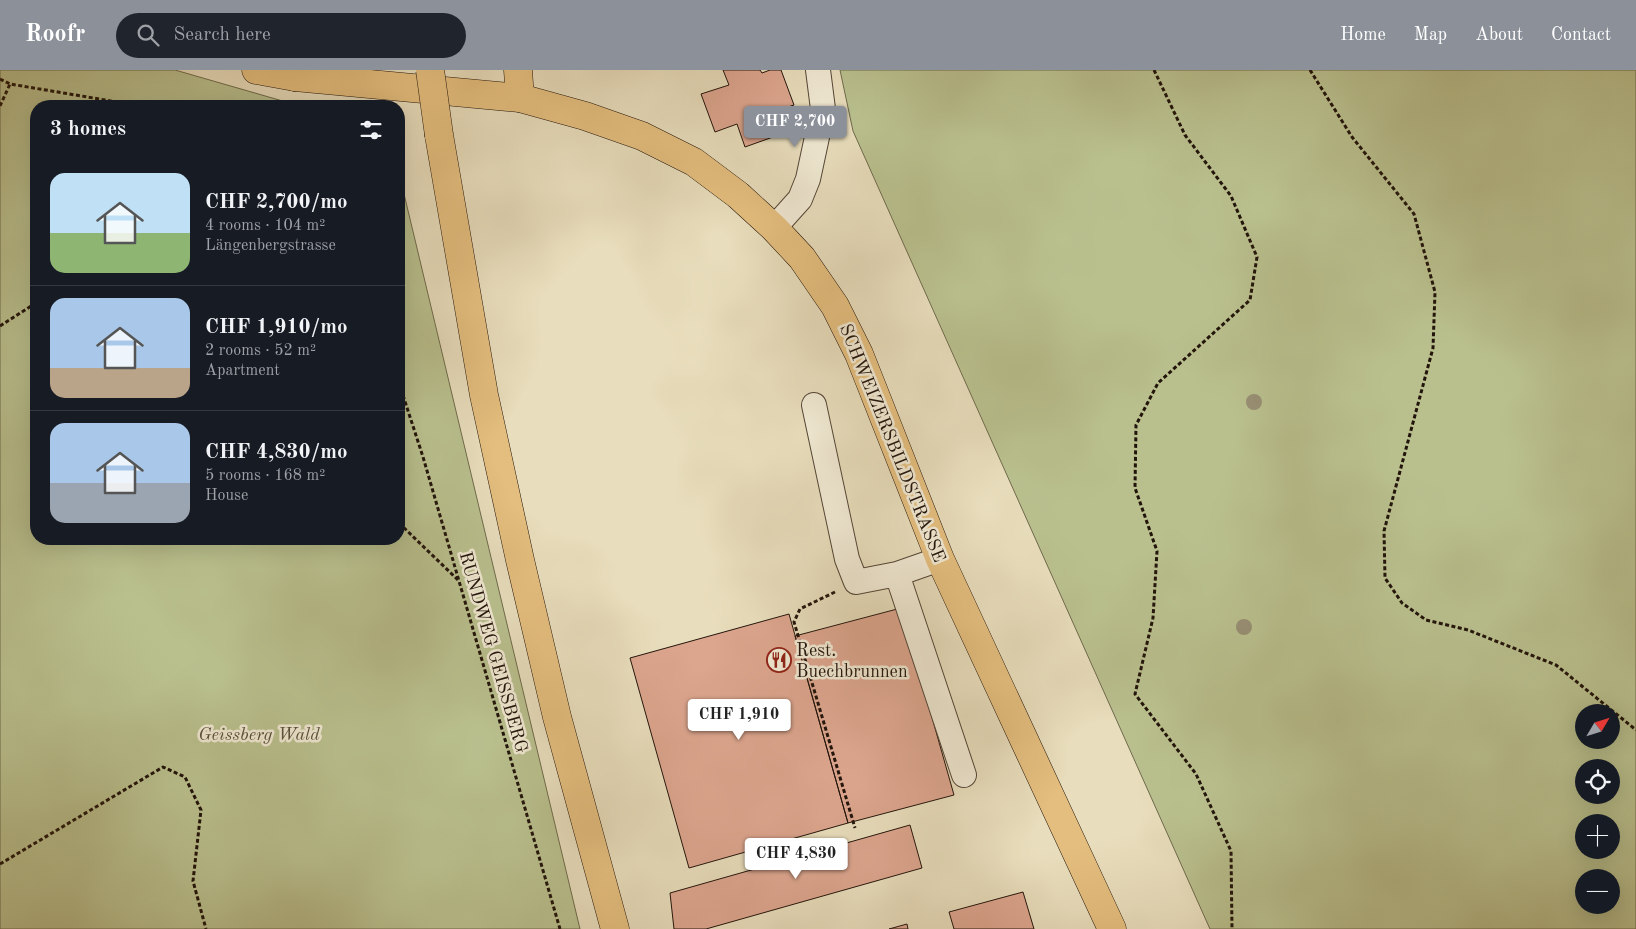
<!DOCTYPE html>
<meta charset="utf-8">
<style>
:root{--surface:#171b24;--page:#20242c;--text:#f1f3f6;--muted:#9ea1a6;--line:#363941;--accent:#8c9099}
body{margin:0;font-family:"Old Standard TT",serif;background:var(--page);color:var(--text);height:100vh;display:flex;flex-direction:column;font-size:19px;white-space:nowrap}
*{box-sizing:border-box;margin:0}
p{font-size:16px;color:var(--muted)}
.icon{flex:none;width:28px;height:28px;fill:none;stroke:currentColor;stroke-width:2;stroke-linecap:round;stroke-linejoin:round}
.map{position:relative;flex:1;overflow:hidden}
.panel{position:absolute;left:30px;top:30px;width:375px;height:445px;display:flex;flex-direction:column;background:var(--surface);border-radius:20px;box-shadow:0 5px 20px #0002}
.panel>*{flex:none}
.needle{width:32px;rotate:52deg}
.buttons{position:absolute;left:1575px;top:634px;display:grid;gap:10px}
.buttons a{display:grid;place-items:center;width:45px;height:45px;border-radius:50%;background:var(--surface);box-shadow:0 5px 20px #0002;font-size:25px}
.price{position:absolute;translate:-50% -42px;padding:0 11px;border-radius:5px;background:#fff;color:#222;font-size:16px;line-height:32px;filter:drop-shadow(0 1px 2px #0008)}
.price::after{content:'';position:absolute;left:50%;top:30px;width:15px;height:11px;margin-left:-8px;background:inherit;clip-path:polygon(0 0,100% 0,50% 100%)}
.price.on{background:var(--accent);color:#fff}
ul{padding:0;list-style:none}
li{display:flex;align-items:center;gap:15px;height:125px;padding:0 20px}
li+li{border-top:1px solid var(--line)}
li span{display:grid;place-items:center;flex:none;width:140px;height:100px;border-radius:15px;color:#555}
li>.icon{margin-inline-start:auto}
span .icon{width:60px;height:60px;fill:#fffc;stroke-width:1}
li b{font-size:21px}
h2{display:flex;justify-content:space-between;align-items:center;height:60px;padding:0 20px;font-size:21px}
header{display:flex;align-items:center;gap:30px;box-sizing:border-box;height:70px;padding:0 25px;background:var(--accent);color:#fff}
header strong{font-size:24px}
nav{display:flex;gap:28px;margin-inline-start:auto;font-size:18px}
.search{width:350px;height:45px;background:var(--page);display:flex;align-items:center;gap:12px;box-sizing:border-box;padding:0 18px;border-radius:28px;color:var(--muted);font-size:19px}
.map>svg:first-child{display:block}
</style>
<header>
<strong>Roofr</strong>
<div class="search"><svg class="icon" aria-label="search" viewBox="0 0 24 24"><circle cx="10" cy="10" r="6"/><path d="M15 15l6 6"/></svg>Search here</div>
<nav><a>Home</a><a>Map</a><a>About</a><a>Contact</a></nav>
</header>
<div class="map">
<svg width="1636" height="859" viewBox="0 0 1636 859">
<rect width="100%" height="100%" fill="#e8ddbc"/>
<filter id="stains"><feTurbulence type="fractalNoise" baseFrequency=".004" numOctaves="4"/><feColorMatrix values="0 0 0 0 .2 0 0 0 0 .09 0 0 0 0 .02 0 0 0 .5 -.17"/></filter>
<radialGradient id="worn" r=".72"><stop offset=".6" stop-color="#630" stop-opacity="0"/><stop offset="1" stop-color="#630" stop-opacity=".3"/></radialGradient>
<path fill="#b9c08e" stroke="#6e6a4c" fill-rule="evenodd" d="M0 0H175L300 36H36V469H399V103L580 859H0Z
M840 0H1636V859H1210L853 61ZM1584 642H1611V670H1584ZM1584 698H1611V725H1584ZM1584 752H1611V780H1584ZM1584 808H1611V835H1584Z"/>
<path fill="#dca58e" stroke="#22140b" d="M723 0H760L762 3 770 0H781L794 35 779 40 787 62 745 77 737 54 715 62 701 24 729 15Z
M901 538 954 725 848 753 795 566Z
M789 544 848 753 689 798 630 588Z
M910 755 922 798 706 859H674L670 823Z
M1023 822 1034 859H954L949 842Z
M907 854 908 859H889Z"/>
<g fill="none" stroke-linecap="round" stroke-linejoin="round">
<defs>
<path id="minor" d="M774 158 800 129 808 109 823 39 818 0
M814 335 847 489 856 512 897 504 940 489
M897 504 964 705"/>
<path id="major" d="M256 0 295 7 520 28 585 46 642 66 694 92 738 125 774 158 802 188 835 236 859 284 940 489 1112 859"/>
<path id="highway" d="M518 0 520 28
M295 7V0
M439 65 484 325 520 490 557 647 615 859"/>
</defs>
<use href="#minor" stroke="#544637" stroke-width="26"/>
<use href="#major" stroke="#22140b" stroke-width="29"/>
<use href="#highway" stroke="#22140b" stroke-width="29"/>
<path stroke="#22140b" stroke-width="3" stroke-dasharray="4 2.5" stroke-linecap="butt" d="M1154 0 1185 65 1231 126 1257 187 1250 230 1158 313 1136 355 1135 418 1157 481 1153 548 1135 624 1196 704 1231 781 1232 859
M1310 0 1352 67 1414 144 1435 222 1433 278 1384 461 1385 508 1402 533 1426 550 1468 560 1556 595 1636 660
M0 9 10 14 141 36
M0 36 10 14
M0 256 36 233
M399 313 423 387 560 859
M399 453 458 510
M835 522 800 539 794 552 855 758
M0 794 163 697 185 707 201 740 193 811 206 859"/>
<use href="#minor" stroke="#f0e9d3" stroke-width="24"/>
<use href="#major" stroke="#e4be7e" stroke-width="28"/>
<use href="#highway" stroke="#e4be7e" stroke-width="28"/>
<defs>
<path id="highway-bridge" d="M430 0 439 65"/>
</defs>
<use href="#highway-bridge" stroke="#22140b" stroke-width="29" stroke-linecap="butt"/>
<use href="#highway-bridge" stroke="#e4be7e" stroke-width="28"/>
</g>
<g fill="#988f74">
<circle cx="1254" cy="332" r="8"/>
<circle cx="1244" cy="557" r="8"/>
</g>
<defs>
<symbol id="restaurant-ring" viewBox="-11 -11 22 22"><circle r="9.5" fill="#f0e9d3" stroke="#8f2418" stroke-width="1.5"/><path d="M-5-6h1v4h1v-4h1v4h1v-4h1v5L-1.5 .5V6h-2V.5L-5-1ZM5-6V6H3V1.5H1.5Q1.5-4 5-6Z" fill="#8f2418"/></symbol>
</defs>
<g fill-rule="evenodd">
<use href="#restaurant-ring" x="765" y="576" width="28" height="28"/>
</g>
<g text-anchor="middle" stroke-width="5" stroke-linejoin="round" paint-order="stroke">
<g font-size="18" fill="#22140b" stroke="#f0e9d3">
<text transform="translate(893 373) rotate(68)" y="6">SCHWEIZERSBILDSTRASSE</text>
<text transform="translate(494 582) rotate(74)" y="6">RUNDWEG GEISSBERG</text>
</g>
<g font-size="18" fill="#22140b" stroke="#f0e9d3" text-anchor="start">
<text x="796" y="586">Rest.<tspan x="796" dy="21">Buechbrunnen</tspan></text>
</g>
<g font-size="18" font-style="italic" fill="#575039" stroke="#f0e9d3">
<text x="259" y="670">Geissberg Wald</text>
</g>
</g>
<rect width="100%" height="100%" filter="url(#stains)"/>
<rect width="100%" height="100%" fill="url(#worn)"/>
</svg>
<div class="buttons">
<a><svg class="needle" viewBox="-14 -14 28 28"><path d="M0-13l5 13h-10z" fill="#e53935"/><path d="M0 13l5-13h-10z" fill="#9ea1a6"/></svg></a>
<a><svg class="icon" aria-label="locate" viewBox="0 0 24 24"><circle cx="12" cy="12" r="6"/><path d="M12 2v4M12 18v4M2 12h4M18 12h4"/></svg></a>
<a>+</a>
<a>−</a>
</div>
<b class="price on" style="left:795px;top:78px">CHF 2,700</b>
<b class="price" style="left:739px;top:671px">CHF 1,910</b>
<b class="price" style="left:796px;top:810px">CHF 4,830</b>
<section class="panel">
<h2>3 homes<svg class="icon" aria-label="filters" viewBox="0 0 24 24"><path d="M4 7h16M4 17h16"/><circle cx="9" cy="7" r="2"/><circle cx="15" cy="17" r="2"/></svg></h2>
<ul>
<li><span style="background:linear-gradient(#bfe0f5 60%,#8fb573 0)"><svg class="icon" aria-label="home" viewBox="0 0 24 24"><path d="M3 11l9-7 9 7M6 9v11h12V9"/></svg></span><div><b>CHF 2,700/mo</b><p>4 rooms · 104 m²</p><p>Längenbergstrasse</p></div></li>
<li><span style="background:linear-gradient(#a9c7e8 70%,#b9a48a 0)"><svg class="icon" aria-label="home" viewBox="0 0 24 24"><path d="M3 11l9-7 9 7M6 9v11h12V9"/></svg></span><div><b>CHF 1,910/mo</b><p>2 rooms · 52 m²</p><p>Apartment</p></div></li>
<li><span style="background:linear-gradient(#a9c7e8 60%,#9aa5b1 0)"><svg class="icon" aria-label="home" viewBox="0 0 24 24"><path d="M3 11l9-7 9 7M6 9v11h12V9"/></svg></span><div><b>CHF 4,830/mo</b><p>5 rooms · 168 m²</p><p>House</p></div></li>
</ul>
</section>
</div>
